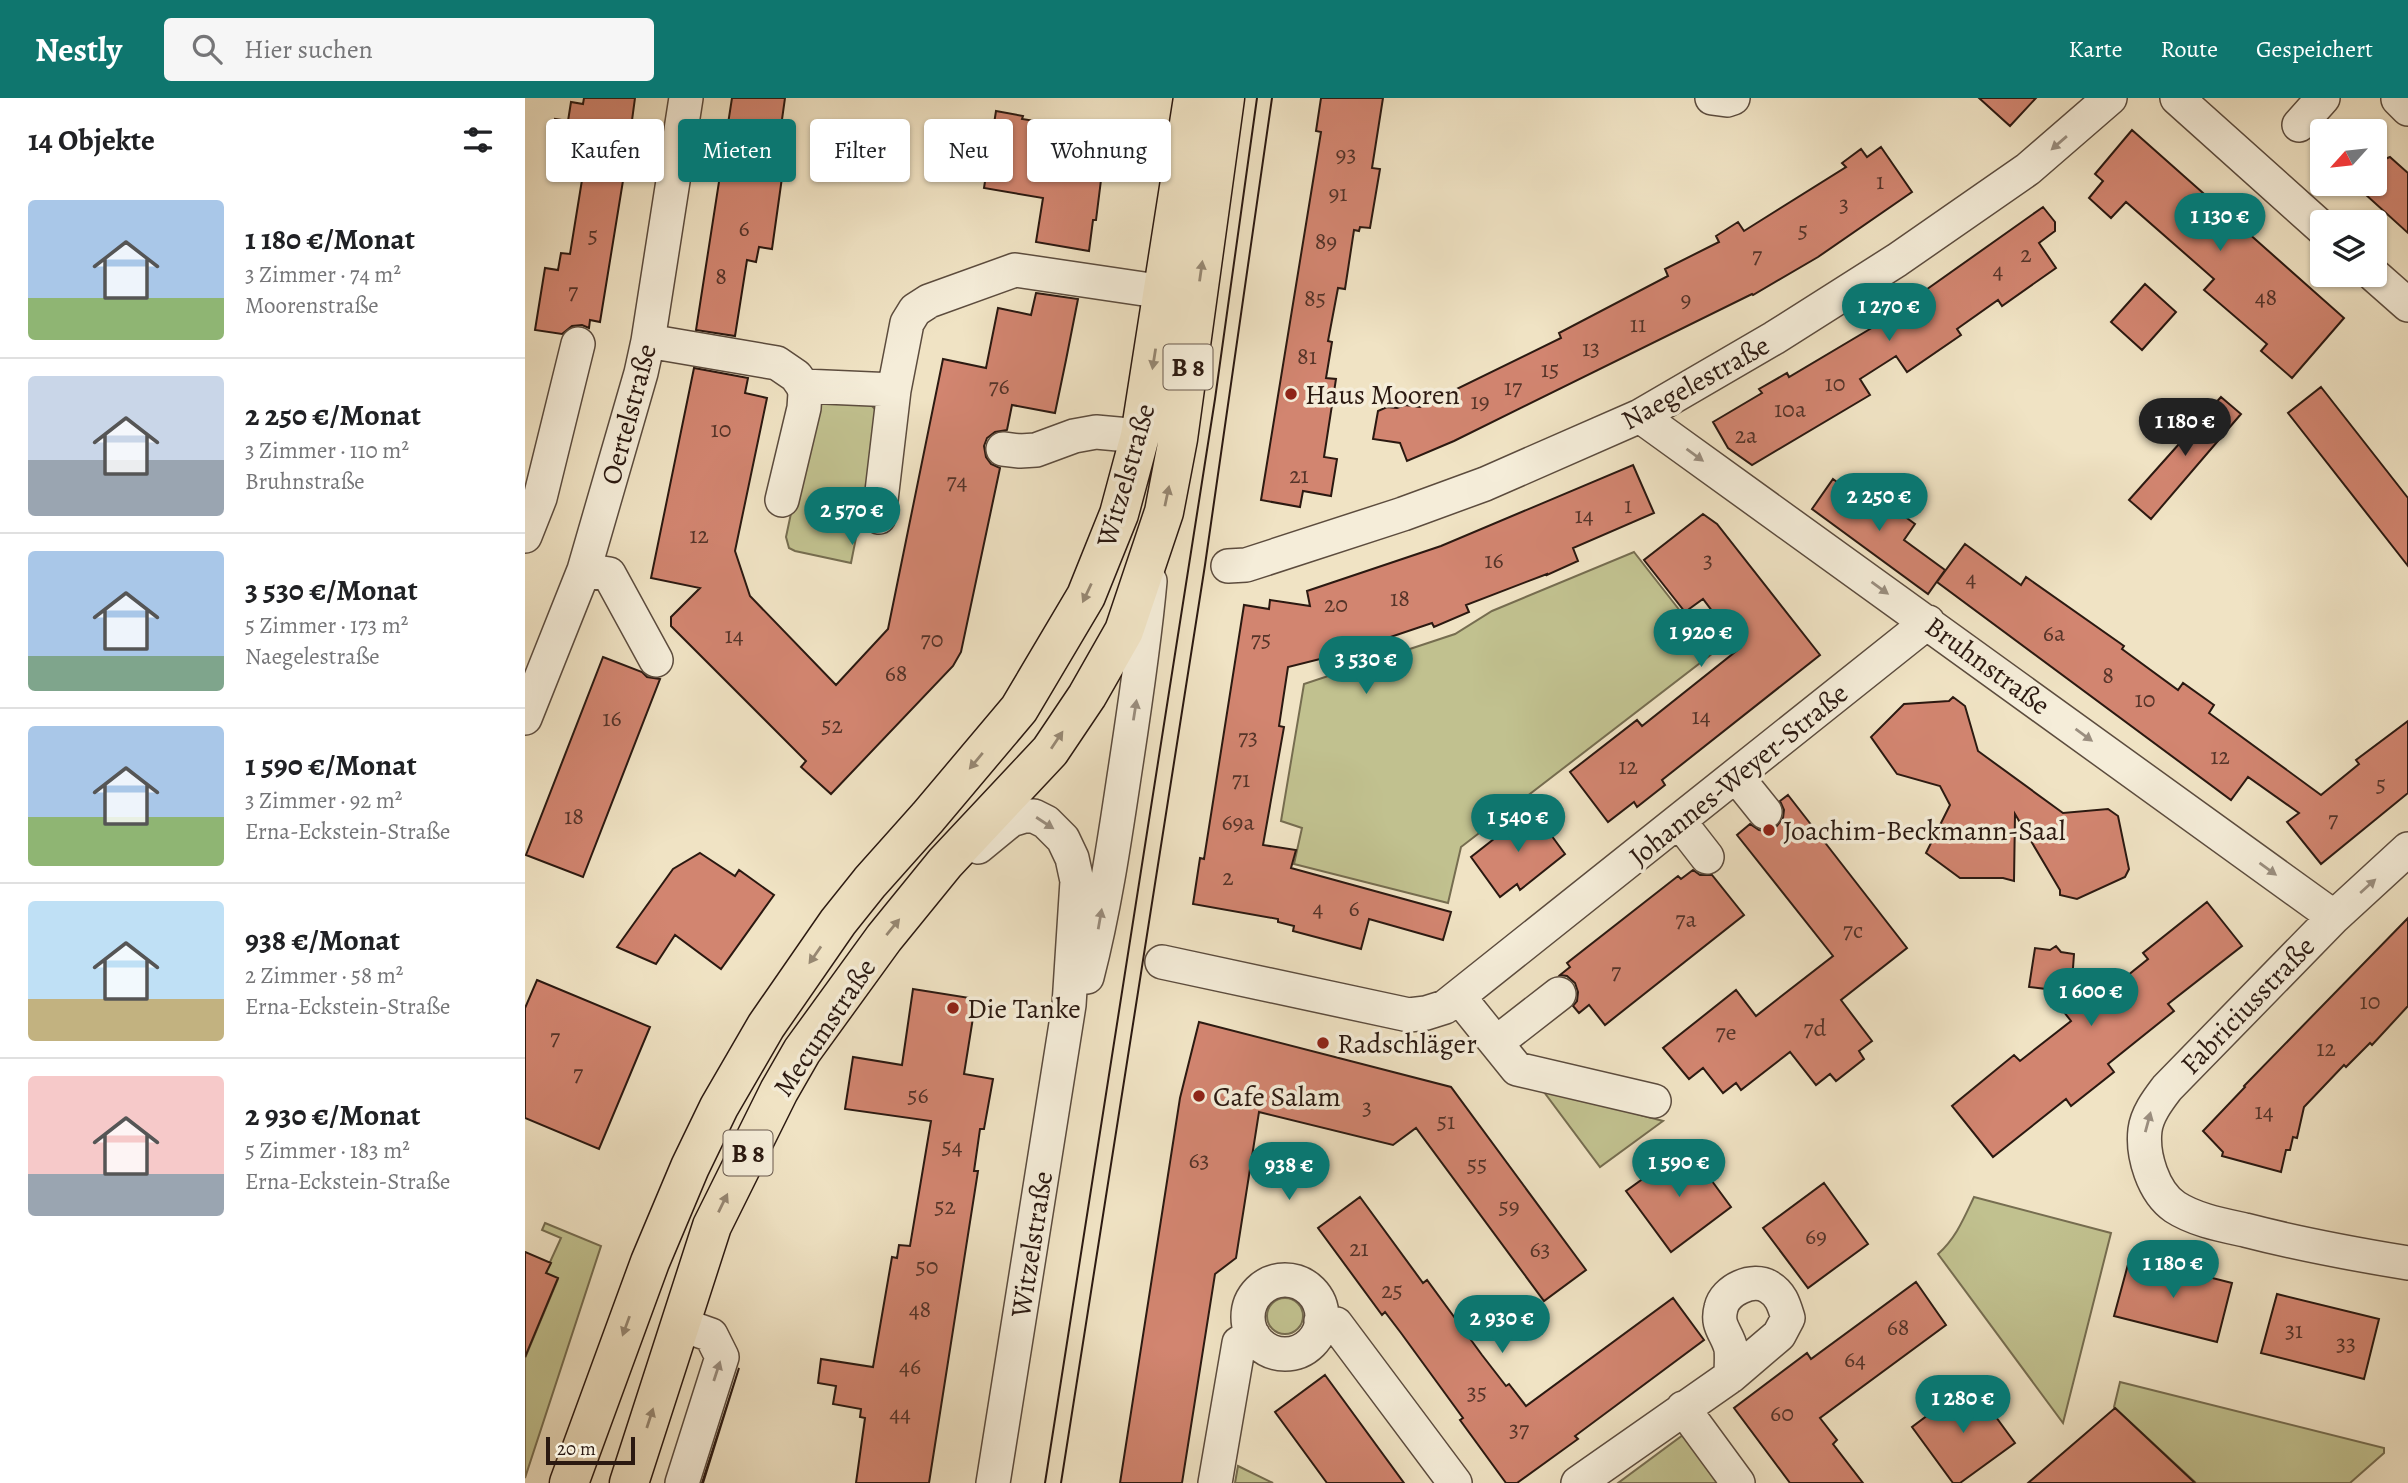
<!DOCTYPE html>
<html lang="de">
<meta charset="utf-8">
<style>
:root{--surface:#fff;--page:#f6f6f6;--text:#202124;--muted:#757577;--line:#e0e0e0;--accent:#0f766e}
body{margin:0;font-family:Alegreya,serif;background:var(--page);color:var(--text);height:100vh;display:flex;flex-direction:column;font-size:26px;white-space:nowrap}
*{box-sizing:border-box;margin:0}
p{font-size:23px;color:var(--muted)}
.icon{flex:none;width:38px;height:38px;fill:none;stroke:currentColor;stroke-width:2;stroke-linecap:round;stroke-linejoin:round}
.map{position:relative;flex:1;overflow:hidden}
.panel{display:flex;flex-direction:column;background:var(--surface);width:525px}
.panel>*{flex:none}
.guide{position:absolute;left:21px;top:21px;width:665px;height:63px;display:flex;gap:14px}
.needle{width:46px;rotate:243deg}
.tools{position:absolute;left:1785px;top:21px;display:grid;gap:14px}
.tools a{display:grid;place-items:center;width:77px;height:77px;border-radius:7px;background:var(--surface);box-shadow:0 2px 5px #0004;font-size:35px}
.scale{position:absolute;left:21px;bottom:18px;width:89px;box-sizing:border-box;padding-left:7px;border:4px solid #2b1911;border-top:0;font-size:19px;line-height:24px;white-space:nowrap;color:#2b1911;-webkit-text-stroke:5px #f5edd9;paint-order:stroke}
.price{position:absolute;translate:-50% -60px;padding:0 16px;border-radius:24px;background:var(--accent);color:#fff;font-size:23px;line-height:46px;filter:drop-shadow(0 2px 4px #0008)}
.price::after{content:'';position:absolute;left:50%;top:42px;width:21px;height:16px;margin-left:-10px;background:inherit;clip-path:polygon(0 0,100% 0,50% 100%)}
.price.on{background:#222;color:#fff}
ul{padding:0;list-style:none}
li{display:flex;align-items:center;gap:21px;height:175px;padding:0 28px}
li+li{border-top:2px solid var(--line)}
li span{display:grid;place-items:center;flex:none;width:196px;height:140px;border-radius:7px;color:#555}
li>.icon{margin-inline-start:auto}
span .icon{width:84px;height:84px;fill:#fffc;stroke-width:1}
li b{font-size:30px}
h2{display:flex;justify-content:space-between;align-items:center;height:84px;padding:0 28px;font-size:30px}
.tag{padding:0 24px;border-radius:7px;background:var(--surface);box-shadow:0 2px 5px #0004;font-size:24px;line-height:63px}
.tag.on{background:var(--accent);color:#fff}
header{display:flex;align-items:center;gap:42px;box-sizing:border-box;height:98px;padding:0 35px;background:var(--accent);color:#fff}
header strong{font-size:33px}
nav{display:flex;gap:38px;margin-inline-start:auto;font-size:24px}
.search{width:490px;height:63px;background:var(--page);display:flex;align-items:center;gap:18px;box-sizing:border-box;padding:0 24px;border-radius:7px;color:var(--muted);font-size:26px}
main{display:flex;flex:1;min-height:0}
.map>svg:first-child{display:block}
</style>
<header>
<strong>Nestly</strong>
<div class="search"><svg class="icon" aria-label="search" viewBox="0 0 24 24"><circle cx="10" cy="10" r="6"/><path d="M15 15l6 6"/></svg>Hier suchen</div>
<nav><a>Karte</a><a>Route</a><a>Gespeichert</a></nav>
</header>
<main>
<section class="panel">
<h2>14 Objekte<svg class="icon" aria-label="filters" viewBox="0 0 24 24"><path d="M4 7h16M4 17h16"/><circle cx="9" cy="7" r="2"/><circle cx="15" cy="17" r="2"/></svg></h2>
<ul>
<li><span style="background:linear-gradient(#a9c7e8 70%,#8fb573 0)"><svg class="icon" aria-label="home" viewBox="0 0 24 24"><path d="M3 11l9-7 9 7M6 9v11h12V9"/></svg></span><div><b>1 180 €/Monat</b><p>3 Zimmer · 74 m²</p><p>Moorenstraße</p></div></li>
<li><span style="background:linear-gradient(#c9d6e8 60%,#9aa5b1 0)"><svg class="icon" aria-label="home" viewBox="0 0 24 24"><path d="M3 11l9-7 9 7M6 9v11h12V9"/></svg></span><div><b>2 250 €/Monat</b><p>3 Zimmer · 110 m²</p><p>Bruhnstraße</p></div></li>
<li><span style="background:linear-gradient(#a9c7e8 75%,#7fa58c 0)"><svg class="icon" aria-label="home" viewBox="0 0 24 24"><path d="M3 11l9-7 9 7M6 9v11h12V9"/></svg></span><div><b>3 530 €/Monat</b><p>5 Zimmer · 173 m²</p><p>Naegelestraße</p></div></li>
<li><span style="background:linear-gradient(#a9c7e8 65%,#8fb573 0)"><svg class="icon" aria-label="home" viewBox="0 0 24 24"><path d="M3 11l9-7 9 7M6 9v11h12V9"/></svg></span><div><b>1 590 €/Monat</b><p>3 Zimmer · 92 m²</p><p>Erna-Eckstein-Straße</p></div></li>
<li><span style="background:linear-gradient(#bfe0f5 70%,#c2b280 0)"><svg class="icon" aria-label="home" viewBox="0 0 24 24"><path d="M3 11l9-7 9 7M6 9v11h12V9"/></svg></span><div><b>938 €/Monat</b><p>2 Zimmer · 58 m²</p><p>Erna-Eckstein-Straße</p></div></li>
<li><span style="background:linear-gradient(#f6c9c9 70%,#9aa5b1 0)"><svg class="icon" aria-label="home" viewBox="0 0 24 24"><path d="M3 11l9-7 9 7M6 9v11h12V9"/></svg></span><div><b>2 930 €/Monat</b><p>5 Zimmer · 183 m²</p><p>Erna-Eckstein-Straße</p></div></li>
</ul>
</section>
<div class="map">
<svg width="1883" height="1385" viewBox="0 0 1883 1385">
<rect width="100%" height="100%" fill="#f0e3c4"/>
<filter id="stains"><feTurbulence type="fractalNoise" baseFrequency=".00286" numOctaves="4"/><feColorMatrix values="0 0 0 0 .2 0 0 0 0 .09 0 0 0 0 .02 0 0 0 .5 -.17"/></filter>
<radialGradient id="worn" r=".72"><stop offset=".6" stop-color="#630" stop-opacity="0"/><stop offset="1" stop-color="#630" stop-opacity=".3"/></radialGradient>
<path fill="#c1c18f" stroke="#766d50" stroke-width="2" d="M342 303 350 311 354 323 326 465 270 453 264 450 261 439 288 311 293 305Z
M1109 454 1188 555 936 749 923 805 769 766 777 730 756 723 779 586 930 536 967 513Z
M1016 990 1138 1023 1075 1069Z
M1449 1099 1586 1135 1538 1325 1413 1156C1431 1140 1439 1120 1449 1099Z
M20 1125 76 1148 0 1380V1260L33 1181 20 1175 36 1140 17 1132Z
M742 1218a18 18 0 1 1 36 0a18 18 0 1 1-36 0Z
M1595 1284 1859 1350V1355L1825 1385H1671L1589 1309Z
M1158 1337 1194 1385H1093Z
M713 1368 748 1385H710Z"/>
<path fill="#d28570" stroke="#2b1911" stroke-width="2" d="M59 0H110L103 52 75 224 65 222 64 230 57 227 47 228 37 236 10 232 20 170 33 172 36 155 45 156 57 82 34 78 36 65 23 63 30 21 43 23 46 4 58 6Z
M207 0H260L253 50 261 51 247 151 234 149 231 164 222 162 210 238 171 232Z
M796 0H858L847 70 855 71 845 130 835 129 834 133 829 132 820 191 813 190 803 243 807 244 801 280 811 281 799 359 812 361 806 398 778 393 775 409 736 402 789 77 796 34 791 33Z
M1454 0H1511L1485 28Z
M471 13 498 18 497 21 582 34 571 122H568L564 153 511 144 518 100 459 90Z
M1607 32 1819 220 1767 280 1736 253 1742 246 1679 192 1689 181 1601 104 1586 120 1564 100 1578 83 1570 76Z
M1356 49 1387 94 1293 159 1228 197 1227 196 929 343 882 363 875 345 848 341 853 313 862 309 872 310 880 307 895 309 1036 240 1034 235 1143 178 1140 171 1194 144 1191 138 1213 124 1219 133 1321 69 1317 65 1336 51 1342 59Z
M1865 59 1883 75V135L1829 86H1850V65Z
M1518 109 1530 124V133L1514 145 1531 170 1477 208 1473 202 1432 231 1436 237 1382 274 1371 258 1335 281 1345 297 1227 367 1203 350 1188 324 1237 295 1234 291 1262 275 1264 279 1350 228Z
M1620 186 1651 214 1617 252 1586 224Z
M511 195 553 201 541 262 530 315 487 307 482 332 470 334 462 340 459 348 461 359 466 366 475 370 436 554 428 568 306 696 276 669 281 663 146 528V519L175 490 126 480 169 270 223 280 220 295 242 300 210 453 225 498 311 587 363 531 418 261 461 270 473 210 506 217Z
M1796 289 1883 400V468L1763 315Z
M1696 299 1716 316 1626 421 1604 402Z
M1108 367 1129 415 1048 450 1053 463 1022 477V476L941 507 944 514 909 529 907 525 815 556 763 569 754 628 759 629 738 747 771 752 766 770 926 814 918 842 844 821 836 851 768 833 769 828 753 824V821L668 806 675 760 679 761 719 507 744 511 745 502 785 508 782 493 916 448Z
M1308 381 1345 409 1353 399 1390 426 1379 442 1420 472 1403 496 1287 411Z
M1178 416 1192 426 1295 557 1137 682 1140 687 1112 709 1109 704 1083 724 1045 674 1112 622 1117 628 1215 550 1178 501 1160 514 1119 462Z
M1440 446 1496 487 1501 479 1599 548 1597 551 1653 592 1658 585 1689 607 1684 615 1796 697 1834 666 1831 662 1883 623V695L1796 766 1762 724 1774 715 1723 679 1706 702 1412 484Z
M78 559 117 574 122 579 135 581 58 779 1 757Z
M1428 599 1440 608 1453 653 1538 715 1583 711 1593 718 1604 771 1600 779 1552 801 1535 797V792L1490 716 1489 783 1478 780H1435L1401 755 1425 707 1415 688 1372 676 1346 639 1379 606 1424 603Z
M1263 697 1382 850 1316 902 1347 943 1334 953 1339 961 1311 983 1305 976 1291 987 1265 954 1216 992 1211 985 1198 995 1178 970 1164 981 1138 950 1211 892 1231 918 1308 858 1212 737 1225 726 1234 732 1242 733 1251 729 1258 720 1259 712 1255 703Z
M1007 711 1040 756 995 792 992 786 975 799 946 759Z
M175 755 210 778 214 772 249 797 196 871 150 837 131 866 92 849 148 771Z
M1168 772 1175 777H1187L1219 817 1080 927 1064 907 1054 915 1048 908 1052 903 1053 894 1050 885 1042 878 1035 877 1045 869 1042 865 1153 778 1156 781Z
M1682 804 1717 848 1643 906 1649 913 1583 966 1589 974 1546 1008 1541 1001 1468 1059 1427 1008 1489 957 1495 963 1546 923 1521 891 1504 889 1510 850 1525 852 1531 848 1536 854 1549 856 1548 870 1572 902 1623 861 1618 855Z
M1883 820V908L1847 947 1845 945 1821 969 1819 967 1779 1009 1772 1040 1768 1039 1765 1052H1761L1756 1074 1697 1058 1698 1054 1678 1033 1720 989 1719 988Z
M12 882 125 929 74 1051 0 1020V910Z
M388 891 451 901 439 976 468 981 459 1031H455L449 1073H453L404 1385H331L340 1320 335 1319 336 1311 308 1306 311 1288 293 1285 296 1261 348 1269 367 1159 372 1160 374 1147 385 1148 406 1023 320 1011 328 959 377 967Z
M674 924 926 989 1061 1172 1019 1203 891 1030 868 1047 734 1014 711 1160 690 1176 657 1385H595L655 1000Z
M1162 1049 1206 1109 1146 1154 1101 1093Z
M1299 1085 1343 1146 1283 1190 1238 1130Z
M835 1099 898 1185 902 1182 957 1257 981 1288 984 1286 1001 1308 1148 1200 1179 1242 1050 1338 1053 1341 992 1385H981L935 1322 938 1320 876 1235 860 1214 857 1217 793 1130Z
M0 1154 26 1165 21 1175 33 1180 0 1259Z
M1605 1159 1707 1185 1692 1244 1589 1218Z
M1391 1184 1421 1227 1295 1320 1312 1342 1308 1346 1338 1385H1265L1209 1310 1282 1255 1286 1261Z
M1752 1196 1854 1221 1839 1281 1736 1255Z
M214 1270 178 1385H177Z
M800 1277 879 1385H802L750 1314Z
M1446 1285 1490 1345 1435 1385H1428L1387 1329Z
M1590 1310 1670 1385H1503L1560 1336Z"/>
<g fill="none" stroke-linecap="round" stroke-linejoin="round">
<defs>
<path id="minor" d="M1187 0 1202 2 1208 0
M1652 0 1797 130
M1875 0 1873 1 1883 11
M1774 27 1798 0
M1849 177 1883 207
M123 243 252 265 271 278 278 288 369 292
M1115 318 1809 819
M478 351 495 353 511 352 549 338 571 334 615 338
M257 402 279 310 280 295 278 288
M354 419 369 292 382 225 390 212 404 203 490 172 639 194
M0 438 15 400 53 246
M703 468 721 467 878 416 960 386 1115 318 1249 240 1372 162 1503 71 1585 0
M59 472 84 476 131 562
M0 620 59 472 116 275 123 243 161 0
M1211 678 1240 714
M1154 723 1182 759
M453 749 486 722 499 718H509L521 724 538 741 547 760 552 783 544 907 468 1385
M1883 751 1809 819 1642 990C1633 1002 1622 1016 1620 1032 1617 1057 1628 1094 1650 1109 1670 1122 1697 1127 1720 1132 1774 1146 1828 1156 1883 1165
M637 864 884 917 901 915 920 909 1403 524
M562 879C579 813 589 746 599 679 609 614 619 549 625 483
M934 899 971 945 1034 896
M971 945 992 971 1129 1003
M723 1219a37 37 0 1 1 74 0a37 37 0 1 1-74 0Z
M796 1223 811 1226 930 1385
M155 1226 186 1237 197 1259 157 1385
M1158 1310 1213 1385
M690 1385 714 1245 728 1237
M1053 1385 1206 1278 1254 1237 1263 1220C1259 1207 1256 1196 1244 1189 1228 1179 1200 1192 1196 1210 1191 1229 1202 1234 1206 1251 1207 1259 1206 1269 1206 1278"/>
<path id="major" d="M44 1385 125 1164 165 1069 194 1009 241 928 313 824 345 784 403 719 494 611 561 498 594 416 615 338 668 0
M104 1385 187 1128 254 993 277 953 359 840 420 765 525 653 562 598 599 533 639 414 653 341 700 0"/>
</defs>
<use href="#minor" stroke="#5c4c3e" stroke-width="36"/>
<use href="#major" stroke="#2b1911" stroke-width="41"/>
<use href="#minor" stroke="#f5edd9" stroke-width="33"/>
<use href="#major" stroke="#f0e3c4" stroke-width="38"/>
<path stroke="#2b1911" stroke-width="2" d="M520 1385 690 301 732 0
M536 1385 680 467 747 0"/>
</g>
<defs><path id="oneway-solid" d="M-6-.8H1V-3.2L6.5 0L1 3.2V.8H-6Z" transform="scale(1.75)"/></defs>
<g fill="#9a8e7f">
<use href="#oneway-solid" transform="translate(1534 45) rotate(139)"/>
<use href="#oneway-solid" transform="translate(1170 357) rotate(36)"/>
<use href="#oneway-solid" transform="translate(1355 490) rotate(36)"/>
<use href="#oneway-solid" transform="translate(610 612) rotate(-81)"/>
<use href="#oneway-solid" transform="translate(1559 637) rotate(36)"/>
<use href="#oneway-solid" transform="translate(520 725) rotate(33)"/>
<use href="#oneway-solid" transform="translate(1743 771) rotate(36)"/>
<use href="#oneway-solid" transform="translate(1843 788) rotate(-42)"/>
<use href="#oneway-solid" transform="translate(575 821) rotate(-80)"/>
<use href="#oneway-solid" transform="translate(1623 1024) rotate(-75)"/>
<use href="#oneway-solid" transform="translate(192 1273) rotate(-72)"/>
</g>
<g fill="#978873">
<use href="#oneway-solid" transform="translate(676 173) rotate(-82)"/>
<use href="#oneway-solid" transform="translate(629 261) rotate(99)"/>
<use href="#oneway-solid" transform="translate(642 398) rotate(-78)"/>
<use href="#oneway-solid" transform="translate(562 495) rotate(115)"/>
<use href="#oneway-solid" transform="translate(532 642) rotate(-56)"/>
<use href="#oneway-solid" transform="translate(451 663) rotate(130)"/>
<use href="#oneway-solid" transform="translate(368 829) rotate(-51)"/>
<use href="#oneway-solid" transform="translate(290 857) rotate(125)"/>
<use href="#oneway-solid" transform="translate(198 1105) rotate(-64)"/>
<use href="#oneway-solid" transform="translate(101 1228) rotate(110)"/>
<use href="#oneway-solid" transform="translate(125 1320) rotate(-72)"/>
</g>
<g fill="#8f2418" stroke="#f5edd9" stroke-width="2.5">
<circle cx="766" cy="296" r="7"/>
<circle cx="1244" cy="732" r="7"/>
<circle cx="428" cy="910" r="7"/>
<circle cx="798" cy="945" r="7"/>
<circle cx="674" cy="998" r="7"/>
</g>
<g text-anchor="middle" stroke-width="7" stroke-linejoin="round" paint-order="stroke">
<g font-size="24" fill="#553429">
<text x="821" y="64">93</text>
<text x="1355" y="91">1</text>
<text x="813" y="103">91</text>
<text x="1319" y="114">3</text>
<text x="219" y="138">6</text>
<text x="1278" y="140">5</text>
<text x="68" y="145">5</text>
<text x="801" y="151">89</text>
<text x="1501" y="164">2</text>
<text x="1232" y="165">7</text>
<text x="1473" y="180">4</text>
<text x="196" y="186">8</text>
<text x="48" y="201">7</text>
<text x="1741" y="207">48</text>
<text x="790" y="208">85</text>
<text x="1161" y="209">9</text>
<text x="1113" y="234">11</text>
<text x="1066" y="258">13</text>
<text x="782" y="266">81</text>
<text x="1025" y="279">15</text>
<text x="1310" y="293">10</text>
<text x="474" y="296">76</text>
<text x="988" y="297">17</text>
<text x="955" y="311">19</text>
<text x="1265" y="319">10a</text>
<text x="196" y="339">10</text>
<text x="1221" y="345">2a</text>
<text x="774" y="385">21</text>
<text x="432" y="391">74</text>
<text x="1103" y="415">1</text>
<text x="1059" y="425">14</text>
<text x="174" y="445">12</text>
<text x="969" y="470">16</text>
<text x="1183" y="470">3</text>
<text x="1446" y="488">4</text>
<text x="875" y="508">18</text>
<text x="811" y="514">20</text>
<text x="1529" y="543">6a</text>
<text x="209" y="545">14</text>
<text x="407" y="549">70</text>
<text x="736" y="549">75</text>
<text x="371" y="583">68</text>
<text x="1583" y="585">8</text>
<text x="1620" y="609">10</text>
<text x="1176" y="626">14</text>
<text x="87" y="628">16</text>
<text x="307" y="635">52</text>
<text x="723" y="647">73</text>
<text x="1695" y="666">12</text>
<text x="1103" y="676">12</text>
<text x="716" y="689">71</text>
<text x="1856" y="694">5</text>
<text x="49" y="726">18</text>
<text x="1808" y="729">7</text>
<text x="713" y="732">69a</text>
<text x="703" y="787">2</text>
<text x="793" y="818">4</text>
<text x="829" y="818">6</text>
<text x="1161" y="829">7a</text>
<text x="1328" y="840">7c</text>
<text x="1091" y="881">7</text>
<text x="1845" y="911">10</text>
<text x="1290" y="938">7d</text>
<text x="1201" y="942">7e</text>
<text x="30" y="947">7</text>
<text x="1801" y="958">12</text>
<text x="53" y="983">7</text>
<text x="393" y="1005">56</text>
<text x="842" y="1017">3</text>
<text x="1739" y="1021">14</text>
<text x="921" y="1031">51</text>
<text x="427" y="1056">54</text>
<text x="674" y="1070">63</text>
<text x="952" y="1074">55</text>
<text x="420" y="1116">52</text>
<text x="984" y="1116">59</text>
<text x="1291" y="1146">69</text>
<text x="834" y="1158">21</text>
<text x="1015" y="1159">63</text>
<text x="402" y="1176">50</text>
<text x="867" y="1200">25</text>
<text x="395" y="1219">48</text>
<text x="1373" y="1237">68</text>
<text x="1769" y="1240">31</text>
<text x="1821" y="1253">33</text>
<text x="1330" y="1269">64</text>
<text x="385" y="1276">46</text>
<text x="952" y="1302">35</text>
<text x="375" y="1323">44</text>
<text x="1257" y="1323">60</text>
<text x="994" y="1339">37</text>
</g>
<g fill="#f5edd9" stroke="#68594d" stroke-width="2">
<rect x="638.5" y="246.5" width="49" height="45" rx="5"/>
<rect x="198.5" y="1032.5" width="49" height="45" rx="5"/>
</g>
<g font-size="26" font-weight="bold" fill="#2b1911">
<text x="663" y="278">B 8</text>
<text x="223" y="1064">B 8</text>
</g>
<g font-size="28" fill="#2b1911" stroke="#f5edd9">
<text transform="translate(1170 284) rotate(-29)" y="10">Naegelestraße</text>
<text transform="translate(103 316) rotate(-75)" y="10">Oertelstraße</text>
<text transform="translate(600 377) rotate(-74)" y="10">Witzelstraße</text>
<text transform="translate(1463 567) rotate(36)" y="10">Bruhnstraße</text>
<text transform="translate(1213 676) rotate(-39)" y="10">Johannes-Weyer-Straße</text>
<text transform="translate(1722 907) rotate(-46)" y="10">Fabriciusstraße</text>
<text transform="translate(299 929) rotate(-56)" y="10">Mecumstraße</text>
<text transform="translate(506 1146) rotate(-81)" y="10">Witzelstraße</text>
</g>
<g font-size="28" fill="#2b1911" stroke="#f5edd9" text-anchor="start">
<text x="780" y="306">Haus Mooren</text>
<text x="1258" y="742">Joachim-Beckmann-Saal</text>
<text x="442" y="920">Die Tanke</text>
<text x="812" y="955">Radschläger</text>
<text x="688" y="1008">Cafe Salam</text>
</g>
</g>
<rect width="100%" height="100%" filter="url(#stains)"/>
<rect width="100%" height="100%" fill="url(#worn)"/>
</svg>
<div class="tools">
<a><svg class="needle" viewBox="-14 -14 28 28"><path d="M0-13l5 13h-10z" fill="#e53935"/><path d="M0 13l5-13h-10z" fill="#757577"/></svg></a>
<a><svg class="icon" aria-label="layers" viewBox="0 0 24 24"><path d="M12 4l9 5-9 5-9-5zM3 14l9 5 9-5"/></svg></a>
</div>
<div class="scale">20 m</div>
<b class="price" style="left:1695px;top:155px">1 130 €</b>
<b class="price" style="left:1364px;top:245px">1 270 €</b>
<b class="price on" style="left:1660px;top:360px">1 180 €</b>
<b class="price" style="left:1354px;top:435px">2 250 €</b>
<b class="price" style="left:327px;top:449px">2 570 €</b>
<b class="price" style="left:1176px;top:571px">1 920 €</b>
<b class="price" style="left:841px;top:598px">3 530 €</b>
<b class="price" style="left:993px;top:756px">1 540 €</b>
<b class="price" style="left:1566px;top:930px">1 600 €</b>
<b class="price" style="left:1154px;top:1101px">1 590 €</b>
<b class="price" style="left:764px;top:1104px">938 €</b>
<b class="price" style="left:1648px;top:1202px">1 180 €</b>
<b class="price" style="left:977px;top:1257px">2 930 €</b>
<b class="price" style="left:1438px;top:1337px">1 280 €</b>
<div class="guide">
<a class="tag">Kaufen</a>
<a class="tag on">Mieten</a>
<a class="tag">Filter</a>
<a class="tag">Neu</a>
<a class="tag">Wohnung</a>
</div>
</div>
</main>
